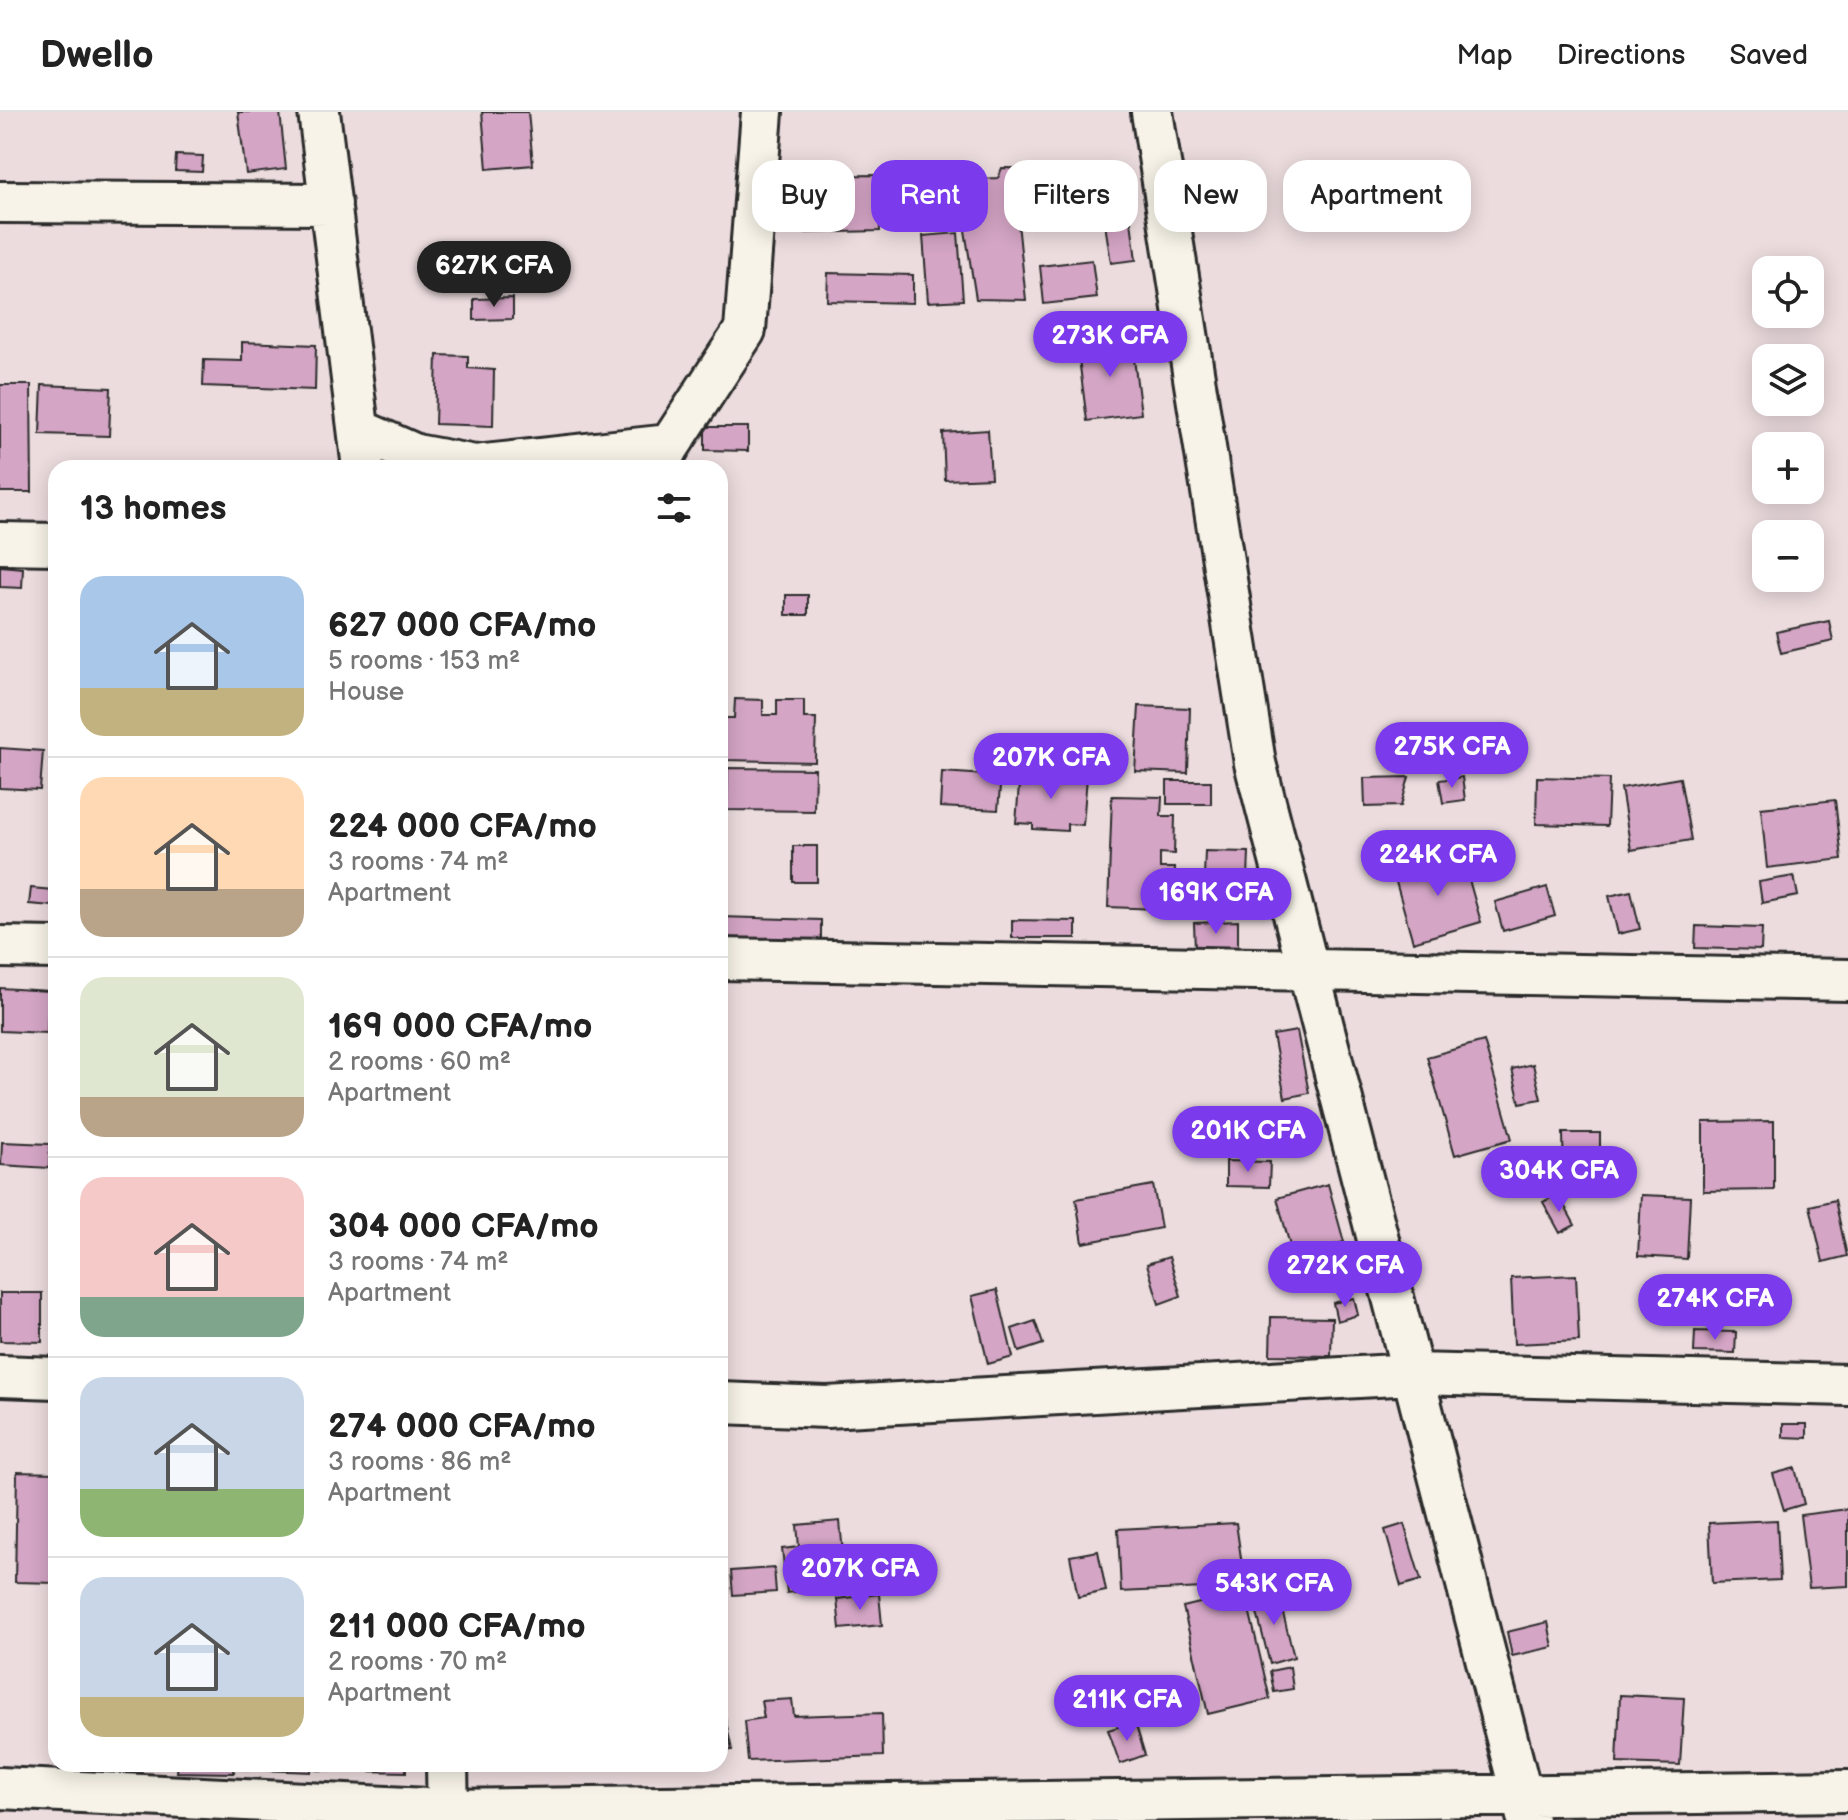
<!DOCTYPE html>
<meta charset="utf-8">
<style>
:root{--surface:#fff;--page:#f2f2f2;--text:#222;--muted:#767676;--line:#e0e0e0;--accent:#7c3aed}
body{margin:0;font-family:"Balsamiq Sans",sans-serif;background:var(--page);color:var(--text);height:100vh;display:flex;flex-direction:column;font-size:30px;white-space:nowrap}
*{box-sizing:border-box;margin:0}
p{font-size:26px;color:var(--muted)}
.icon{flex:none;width:44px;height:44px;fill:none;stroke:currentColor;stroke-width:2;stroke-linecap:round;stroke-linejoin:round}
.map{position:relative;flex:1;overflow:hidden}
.side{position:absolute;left:48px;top:348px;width:680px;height:1312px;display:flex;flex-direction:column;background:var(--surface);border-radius:24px;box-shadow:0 4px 20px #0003}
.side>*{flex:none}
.banner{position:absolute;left:752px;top:48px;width:760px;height:72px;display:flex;gap:16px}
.controls{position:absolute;left:1752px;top:144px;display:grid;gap:16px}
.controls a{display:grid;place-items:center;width:72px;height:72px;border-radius:16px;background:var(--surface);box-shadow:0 4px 20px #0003;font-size:40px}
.price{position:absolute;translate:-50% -68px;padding:0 18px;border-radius:28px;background:var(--accent);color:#fff;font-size:26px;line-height:52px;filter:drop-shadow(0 2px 4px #0008)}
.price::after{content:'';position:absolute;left:50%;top:48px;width:24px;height:18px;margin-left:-12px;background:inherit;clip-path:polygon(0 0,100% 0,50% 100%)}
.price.selected{background:#222;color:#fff}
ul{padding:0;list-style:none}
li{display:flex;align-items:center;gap:24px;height:200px;padding:0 32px}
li+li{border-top:2px solid var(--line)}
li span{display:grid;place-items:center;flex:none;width:224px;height:160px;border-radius:24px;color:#555}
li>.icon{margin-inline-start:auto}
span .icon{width:96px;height:96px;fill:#fffc;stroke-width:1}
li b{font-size:34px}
h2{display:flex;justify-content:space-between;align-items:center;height:96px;padding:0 32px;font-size:34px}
.chip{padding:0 28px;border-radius:24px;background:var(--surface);box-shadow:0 4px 20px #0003;font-size:28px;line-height:72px}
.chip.selected{background:var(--accent);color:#fff}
header{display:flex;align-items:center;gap:48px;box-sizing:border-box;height:112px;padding:0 40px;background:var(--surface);border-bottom:2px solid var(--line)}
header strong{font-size:38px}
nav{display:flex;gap:44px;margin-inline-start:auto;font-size:28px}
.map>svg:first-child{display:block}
</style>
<header>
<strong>Dwello</strong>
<nav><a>Map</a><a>Directions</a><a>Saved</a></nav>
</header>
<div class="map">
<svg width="1848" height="1708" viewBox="0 0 1848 1708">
<rect width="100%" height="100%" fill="#ecdcde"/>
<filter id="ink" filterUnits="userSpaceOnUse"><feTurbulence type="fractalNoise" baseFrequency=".0125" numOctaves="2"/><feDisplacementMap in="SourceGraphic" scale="16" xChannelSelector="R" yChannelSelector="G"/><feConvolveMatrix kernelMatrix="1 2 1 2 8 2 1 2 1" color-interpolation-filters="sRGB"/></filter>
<g filter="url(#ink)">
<path fill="#d4a5c5" stroke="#2b2b2b" stroke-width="2" d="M238 0H280L286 57 246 62Z
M482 0H528L533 53 487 57Z
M176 43 203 44 202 60 175 59Z
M1002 56 1094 57V87L1016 91 1026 188 976 187 957 68 998 66Z
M879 63 880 119 798 121 797 64Z
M1131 109 1136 148 1111 151 1105 112Z
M958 121 963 188 928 190 923 124Z
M1092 148 1097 186 1044 192 1040 154Z
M828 161 913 163V191L827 189Z
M513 186V207L474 208V187Z
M1131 223 1141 302 1087 309 1078 239 1095 237 1094 227Z
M242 230 316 233 315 278 203 274 204 248 242 249Z
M437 243 468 244V256L494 258 493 314 435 312Z
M0 273H31L32 380H0Z
M42 273 111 276 109 324 40 322Z
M705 315H748V339L705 338Z
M988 318 991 366 945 368 943 321Z
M0 454 23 456 22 476 0 475Z
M786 483H808V503H786Z
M1829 509 1833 529 1781 541 1776 520Z
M735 587 763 588V603H777V588H804V606H816L815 650 724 648V606H734Z
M1139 594 1190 596 1188 661 1135 659Z
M0 636 43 639 40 678 0 676Z
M728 656 815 657 814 699 727 698Z
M942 660 1001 664 998 698 940 695Z
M1020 661 1087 665 1083 713 1067 712V719L1033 717V712L1016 711Z
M1409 665 1401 694 1365 695 1364 666Z
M1462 665 1465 688 1443 691 1439 668Z
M1537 665 1609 667 1607 714 1536 712Z
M1680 666 1691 728 1631 738 1621 676Z
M1167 669H1211V692H1167Z
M1112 684 1162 685 1161 704H1175L1174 742 1160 741V756H1175L1174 785H1159L1158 797 1108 795Z
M1835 688 1842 747 1767 756 1761 696Z
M793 734H817V770H793Z
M1205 739 1249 740 1248 766 1204 765Z
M1462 743 1481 810 1413 830 1394 763Z
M1794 764 1798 784 1762 791 1759 770Z
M1547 775 1555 804 1503 819 1495 790Z
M31 776 53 778 52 794 29 792Z
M1631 779 1640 817 1618 822 1609 784Z
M720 805 821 808V834L720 831Z
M1012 808 1076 809V826H1012Z
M1238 809V837L1195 838 1194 811Z
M1696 814 1762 816 1761 838 1695 836Z
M0 876 49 879 47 921 0 919Z
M1297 919 1309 981 1285 986 1273 923Z
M1484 929 1512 1027 1455 1043 1427 945Z
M1533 952 1541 987 1520 991 1512 957Z
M1774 1009V1078L1703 1079V1010Z
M1563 1021H1600V1071H1564Z
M2 1030 50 1032 49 1056 1 1053Z
M1226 1049 1270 1050 1269 1075 1226 1074Z
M1328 1072 1344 1130 1293 1145 1277 1086Z
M1153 1073 1161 1116 1083 1131 1076 1087Z
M1558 1082 1575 1113 1560 1121 1543 1090Z
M1641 1083 1690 1085 1687 1147 1638 1144Z
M1835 1088 1847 1144 1823 1150 1810 1094Z
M1169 1145 1181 1184 1159 1192 1147 1152Z
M1576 1163 1579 1229 1514 1232 1511 1166Z
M997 1178 1013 1245 988 1252 972 1184Z
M0 1181H42V1230L0 1229Z
M1354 1186 1358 1203 1337 1209 1333 1191Z
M1271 1205 1332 1206 1331 1244 1270 1243Z
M1035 1209 1043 1232 1019 1240 1012 1217Z
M1695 1219 1736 1220 1735 1241 1694 1240Z
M1783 1312H1807V1326L1783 1325Z
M1795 1356 1804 1392 1784 1398 1773 1362Z
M17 1360 56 1361V1471L15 1470Z
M1848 1397V1474L1809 1476 1800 1403Z
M1777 1408 1780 1468 1712 1471 1709 1411Z
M840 1409 846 1474 787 1481 782 1437 799 1435 797 1413Z
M1236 1411 1245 1474 1121 1480 1118 1417Z
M1404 1412 1421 1468 1401 1474 1385 1418Z
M1098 1439 1106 1479 1078 1485 1070 1444Z
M774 1456 776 1480 733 1483 731 1459Z
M1277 1478 1294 1545 1270 1552 1253 1485Z
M1245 1480 1270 1587 1208 1602 1183 1495Z
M879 1482 882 1513 840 1517 837 1487Z
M1548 1510 1553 1535 1512 1544 1507 1520Z
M1290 1555 1293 1577 1274 1580 1270 1559Z
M1620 1583 1684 1586 1680 1653 1617 1651Z
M792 1587 794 1604 882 1601 883 1644 748 1649 744 1609 764 1606 761 1589Z
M720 1591H722L732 1638 720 1640Z
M1135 1610 1145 1643 1120 1652 1108 1618Z
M178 1652H235L234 1661 177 1660Z
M241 1652H312L311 1660 241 1657Z
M316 1652H406V1660L316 1658Z"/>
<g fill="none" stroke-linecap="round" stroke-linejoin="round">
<defs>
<path id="minor" d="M319 0 363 356
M1152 0 1255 651 1528 1708
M0 90 331 92
M359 318 416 343 475 354 670 333
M657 356 670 333 745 218 762 0
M0 431 56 432
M0 835 56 836
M720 847 1848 868
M0 1264 56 1266
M720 1291 827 1295 1413 1262 1848 1273
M447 1652 448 1708
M0 1676 448 1698 1848 1679"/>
</defs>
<use href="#minor" stroke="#2b2b2b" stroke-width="46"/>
<use href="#minor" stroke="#f7f3e8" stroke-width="40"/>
</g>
</g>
</svg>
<div class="controls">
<a><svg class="icon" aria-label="locate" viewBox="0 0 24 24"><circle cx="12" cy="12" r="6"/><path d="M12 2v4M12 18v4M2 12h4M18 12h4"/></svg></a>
<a><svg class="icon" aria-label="layers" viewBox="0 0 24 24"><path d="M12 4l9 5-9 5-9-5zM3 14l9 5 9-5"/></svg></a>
<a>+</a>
<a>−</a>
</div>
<b class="price selected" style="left:494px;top:197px">627K CFA</b>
<b class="price" style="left:1110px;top:267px">273K CFA</b>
<b class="price" style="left:1452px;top:678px">275K CFA</b>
<b class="price" style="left:1051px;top:689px">207K CFA</b>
<b class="price" style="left:1438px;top:786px">224K CFA</b>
<b class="price" style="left:1216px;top:824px">169K CFA</b>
<b class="price" style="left:1248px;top:1062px">201K CFA</b>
<b class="price" style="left:1559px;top:1102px">304K CFA</b>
<b class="price" style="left:1345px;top:1197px">272K CFA</b>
<b class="price" style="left:1715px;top:1230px">274K CFA</b>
<b class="price" style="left:860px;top:1500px">207K CFA</b>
<b class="price" style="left:1274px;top:1515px">543K CFA</b>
<b class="price" style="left:1127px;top:1631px">211K CFA</b>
<div class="banner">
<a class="chip">Buy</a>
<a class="chip selected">Rent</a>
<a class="chip">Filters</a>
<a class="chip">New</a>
<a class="chip">Apartment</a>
</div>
<section class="side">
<h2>13 homes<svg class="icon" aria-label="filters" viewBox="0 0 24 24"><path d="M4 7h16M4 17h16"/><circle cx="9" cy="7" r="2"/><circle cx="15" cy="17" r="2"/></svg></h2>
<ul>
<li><span style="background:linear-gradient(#a9c7e8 70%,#c2b280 0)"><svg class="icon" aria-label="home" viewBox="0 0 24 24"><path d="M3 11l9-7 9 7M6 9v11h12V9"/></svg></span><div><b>627 000 CFA/mo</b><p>5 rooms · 153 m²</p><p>House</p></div></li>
<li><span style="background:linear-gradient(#ffd9b3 70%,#b9a48a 0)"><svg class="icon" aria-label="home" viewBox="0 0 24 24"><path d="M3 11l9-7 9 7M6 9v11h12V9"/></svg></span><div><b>224 000 CFA/mo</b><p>3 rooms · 74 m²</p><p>Apartment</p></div></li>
<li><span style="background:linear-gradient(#dfe7d0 75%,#b9a48a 0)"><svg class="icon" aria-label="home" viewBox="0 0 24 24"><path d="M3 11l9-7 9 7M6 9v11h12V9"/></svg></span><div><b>169 000 CFA/mo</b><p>2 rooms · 60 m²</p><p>Apartment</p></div></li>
<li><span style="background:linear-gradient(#f6c9c9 75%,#7fa58c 0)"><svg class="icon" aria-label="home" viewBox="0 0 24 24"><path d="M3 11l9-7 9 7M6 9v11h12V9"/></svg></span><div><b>304 000 CFA/mo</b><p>3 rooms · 74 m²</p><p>Apartment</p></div></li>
<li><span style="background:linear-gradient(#c9d6e8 70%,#8fb573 0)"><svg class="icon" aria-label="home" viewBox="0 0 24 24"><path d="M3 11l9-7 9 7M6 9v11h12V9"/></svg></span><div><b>274 000 CFA/mo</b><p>3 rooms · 86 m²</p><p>Apartment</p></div></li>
<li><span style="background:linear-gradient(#c9d6e8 75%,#c2b280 0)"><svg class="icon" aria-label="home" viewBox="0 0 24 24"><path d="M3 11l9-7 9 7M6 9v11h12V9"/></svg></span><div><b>211 000 CFA/mo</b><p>2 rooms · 70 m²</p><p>Apartment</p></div></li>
</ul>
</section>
</div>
